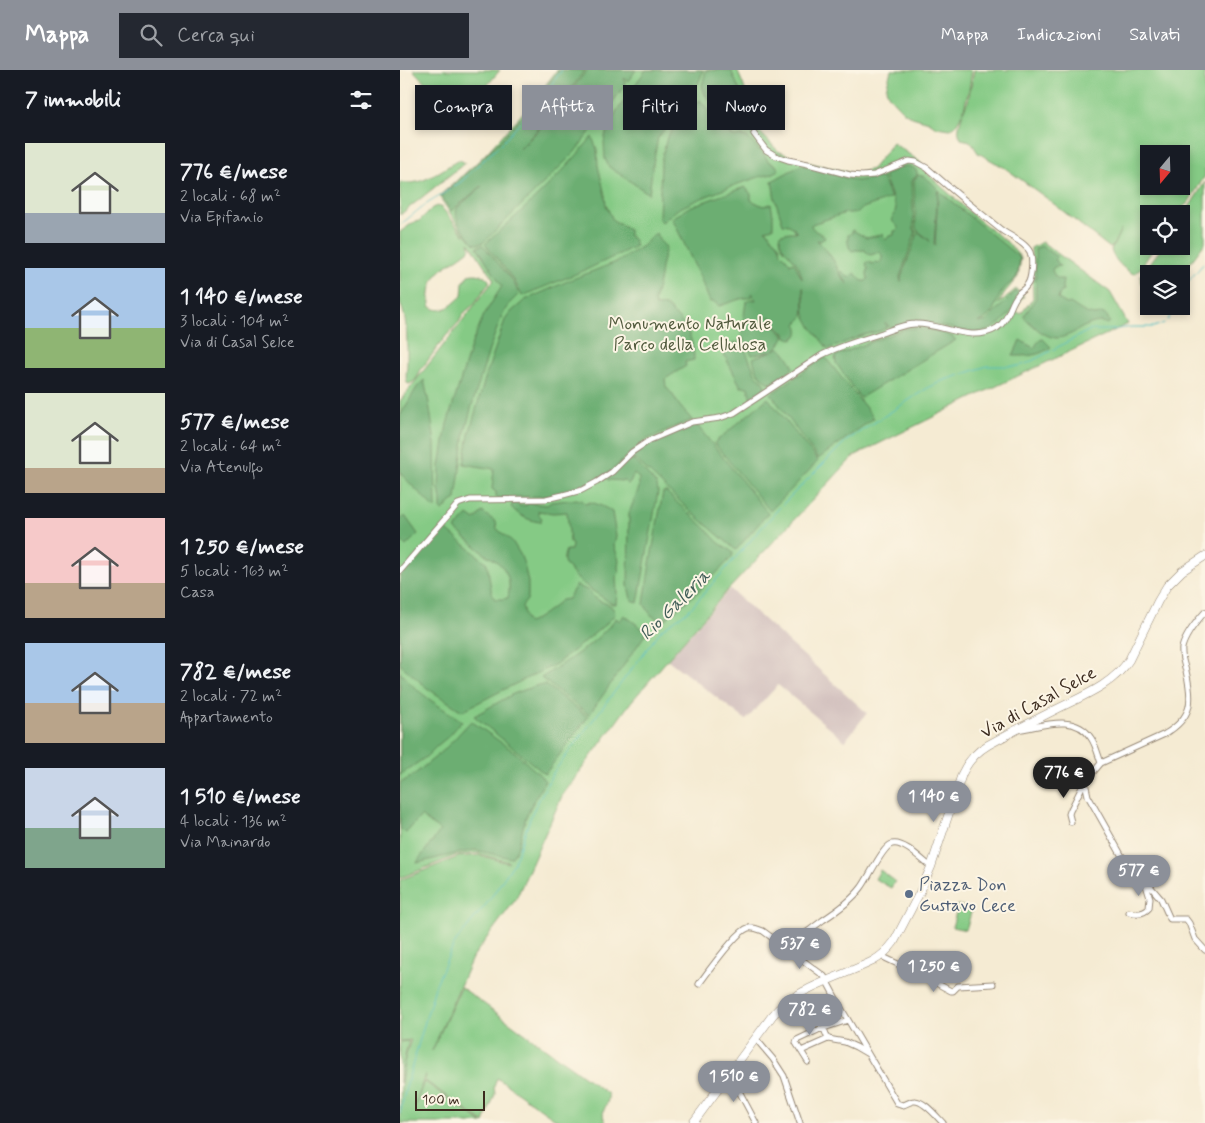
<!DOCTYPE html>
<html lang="it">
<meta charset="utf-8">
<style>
:root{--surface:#171b24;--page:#242831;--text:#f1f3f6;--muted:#9ea1a6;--accent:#8c9099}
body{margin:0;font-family:Mynerve,sans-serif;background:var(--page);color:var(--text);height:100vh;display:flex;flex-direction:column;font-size:19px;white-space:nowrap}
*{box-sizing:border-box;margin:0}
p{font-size:16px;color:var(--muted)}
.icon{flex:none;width:28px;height:28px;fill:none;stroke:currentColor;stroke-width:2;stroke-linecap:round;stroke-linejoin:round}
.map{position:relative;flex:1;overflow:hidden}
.panel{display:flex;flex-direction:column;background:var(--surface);width:400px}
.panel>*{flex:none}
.guide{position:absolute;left:15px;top:15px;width:475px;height:45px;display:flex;gap:10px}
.needle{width:32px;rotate:199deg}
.tools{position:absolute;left:740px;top:75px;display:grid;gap:10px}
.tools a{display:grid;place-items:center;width:50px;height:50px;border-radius:0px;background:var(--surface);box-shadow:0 2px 8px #0003;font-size:25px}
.scale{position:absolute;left:15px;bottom:12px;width:70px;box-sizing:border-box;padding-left:5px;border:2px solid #3b2a1e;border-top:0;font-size:14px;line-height:18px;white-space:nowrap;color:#3b2a1e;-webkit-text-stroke:4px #fcf5e5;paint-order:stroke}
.price{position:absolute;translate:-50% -42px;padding:0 11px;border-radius:18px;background:var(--accent);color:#fff;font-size:16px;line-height:32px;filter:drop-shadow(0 1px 2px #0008)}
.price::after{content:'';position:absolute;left:50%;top:30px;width:15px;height:11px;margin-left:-8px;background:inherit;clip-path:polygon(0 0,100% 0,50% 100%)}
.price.selected{background:#222;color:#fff}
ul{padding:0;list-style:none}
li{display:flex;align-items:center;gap:15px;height:125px;padding:0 25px}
li span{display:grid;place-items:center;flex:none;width:140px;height:100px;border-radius:0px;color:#555}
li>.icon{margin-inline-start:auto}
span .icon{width:60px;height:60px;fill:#fffc;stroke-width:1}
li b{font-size:21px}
h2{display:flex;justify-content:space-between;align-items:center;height:60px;padding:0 25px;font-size:21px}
.tag{padding:0 18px;border-radius:0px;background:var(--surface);box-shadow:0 2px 8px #0003;font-size:18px;line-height:45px}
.tag.selected{background:var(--accent);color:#fff}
header{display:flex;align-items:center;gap:30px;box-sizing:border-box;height:70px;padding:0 25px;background:var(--accent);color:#fff}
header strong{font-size:24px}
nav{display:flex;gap:28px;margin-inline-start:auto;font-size:18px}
.search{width:350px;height:45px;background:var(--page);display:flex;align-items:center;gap:12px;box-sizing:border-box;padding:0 18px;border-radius:0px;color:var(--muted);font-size:19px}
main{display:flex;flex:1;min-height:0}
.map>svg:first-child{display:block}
</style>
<header>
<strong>Mappa</strong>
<div class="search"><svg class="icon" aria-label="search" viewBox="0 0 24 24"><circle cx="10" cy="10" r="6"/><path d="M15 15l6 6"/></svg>Cerca qui</div>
<nav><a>Mappa</a><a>Indicazioni</a><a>Salvati</a></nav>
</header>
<main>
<section class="panel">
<h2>7 immobili<svg class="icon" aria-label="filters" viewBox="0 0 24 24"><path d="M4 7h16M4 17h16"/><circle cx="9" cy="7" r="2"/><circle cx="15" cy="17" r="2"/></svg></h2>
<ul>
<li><span style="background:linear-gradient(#dfe7d0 70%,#9aa5b1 0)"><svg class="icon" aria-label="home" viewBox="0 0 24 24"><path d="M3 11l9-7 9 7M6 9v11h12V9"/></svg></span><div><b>776 €/mese</b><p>2 locali · 68 m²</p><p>Via Epifanio</p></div></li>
<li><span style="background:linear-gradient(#a9c7e8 60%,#8fb573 0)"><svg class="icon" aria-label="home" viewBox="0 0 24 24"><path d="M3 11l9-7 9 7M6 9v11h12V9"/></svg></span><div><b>1 140 €/mese</b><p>3 locali · 104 m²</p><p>Via di Casal Selce</p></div></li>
<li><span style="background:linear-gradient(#dfe7d0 75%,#b9a48a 0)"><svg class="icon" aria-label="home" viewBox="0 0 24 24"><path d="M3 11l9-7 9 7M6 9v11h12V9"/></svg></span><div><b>577 €/mese</b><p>2 locali · 64 m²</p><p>Via Atenulfo</p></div></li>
<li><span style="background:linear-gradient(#f6c9c9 65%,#b9a48a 0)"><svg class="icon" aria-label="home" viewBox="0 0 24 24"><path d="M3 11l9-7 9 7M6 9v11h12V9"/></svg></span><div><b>1 250 €/mese</b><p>5 locali · 163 m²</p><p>Casa</p></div></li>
<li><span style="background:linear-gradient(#a9c7e8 60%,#b9a48a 0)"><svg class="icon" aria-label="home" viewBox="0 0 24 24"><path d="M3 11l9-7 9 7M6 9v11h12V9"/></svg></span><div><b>782 €/mese</b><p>2 locali · 72 m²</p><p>Appartamento</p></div></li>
<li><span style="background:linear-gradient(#c9d6e8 60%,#7fa58c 0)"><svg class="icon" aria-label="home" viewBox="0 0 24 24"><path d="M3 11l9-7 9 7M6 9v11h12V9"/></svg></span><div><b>1 510 €/mese</b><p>4 locali · 136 m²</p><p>Via Mainardo</p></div></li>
</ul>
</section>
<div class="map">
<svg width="805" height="1053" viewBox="0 0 805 1053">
<rect width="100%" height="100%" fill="#fcf5e5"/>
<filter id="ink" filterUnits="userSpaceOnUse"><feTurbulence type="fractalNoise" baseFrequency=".02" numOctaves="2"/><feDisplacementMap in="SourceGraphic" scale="10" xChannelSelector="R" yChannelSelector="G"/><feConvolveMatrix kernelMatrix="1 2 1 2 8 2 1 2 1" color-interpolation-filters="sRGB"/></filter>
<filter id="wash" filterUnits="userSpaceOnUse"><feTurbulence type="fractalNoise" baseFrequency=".0096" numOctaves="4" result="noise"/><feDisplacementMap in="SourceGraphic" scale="20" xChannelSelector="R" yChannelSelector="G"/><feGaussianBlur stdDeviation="1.12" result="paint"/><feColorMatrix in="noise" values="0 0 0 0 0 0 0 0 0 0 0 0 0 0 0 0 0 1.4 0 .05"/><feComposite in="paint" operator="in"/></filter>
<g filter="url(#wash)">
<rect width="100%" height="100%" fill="#f5ebd3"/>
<path fill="#d1bfbd" d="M330 519 467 643 445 671 378 615 346 650 268 590Z"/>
<path fill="#85ca85" stroke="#607a52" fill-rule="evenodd" d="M13 0H100L76 29 56 42 48 39 43 31Z
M157 0H337L343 14 355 50 358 60 378 81 399 90 455 104 472 99 493 73 519 91 529 105 542 117 574 146 608 173 621 188 618 207 605 222 598 234 616 219 624 226 614 240 621 244 633 228 631 178 642 172 710 222 728 254 582 323 454 386 327 521 231 632 162 726 116 829 72 888 32 981 61 917 208 1024C210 1037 198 1039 206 1053H161L97 1008 94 1017 95 1024 84 1053 24 1010 25 1004 15 1036 24 1011 82 1053H0C0 1024 0 997 11 970L0 971V810L58 787 79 785 108 793 109 792 77 783 55 786 0 808V331L94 210 69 172 70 177 69 180C46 199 27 200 30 236 42 246 53 234 62 226L63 213 68 205C75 203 84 204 89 210V213L74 234 64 243 59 252 46 266 20 301C18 307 15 312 9 314L7 313C5 306 7 300 7 293 7 275 8 249 0 233V162L14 152 19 151 32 138 37 136 42 138 65 166 39 126 80 90 129 36Z
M491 0H572L569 20 563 42 568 31 574 0H805V106L788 133 774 144H749V176H755L740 199 734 204C725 201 713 189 711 180L721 159 713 176 710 178 645 127 605 98 578 83 573 75 570 71 561 69C556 60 560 53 563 43L556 55 550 59 536 57 529 52 512 47 504 42 498 36 489 26 486 19ZM749 84H781V116H749Z
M60 90 65 93 0 145V112C22 117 39 101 57 91Z
M805 112V173L781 205V204H749V222C743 217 739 213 741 205L763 176H781V150Z
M480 800 495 811 491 818 475 809Z
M558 835 572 839 566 860 552 857Z
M9 971 6 981 0 1013V972Z"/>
<path fill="#6cae72" stroke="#546c48" d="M159 0H185L154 41 120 79 151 47 187 0H236L228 11 224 8 225 11 224 17 174 83 88 168C84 172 80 176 73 173 66 163 53 151 57 138L82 116 51 141 41 126 99 72 123 46Z
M246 0H303C298 21 284 34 272 51L231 20Z
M306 0H331L356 59 347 62 339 59 319 44 314 34 305 25 302 16Z
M230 23 234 24 267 51 269 53 258 68 253 94 249 124 209 97 205 89 204 72 206 63 216 42Z
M300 30 316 50 334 67 342 66 347 67 365 86 369 92 375 94 379 100 372 104 359 107 332 116 297 130 278 139 262 152 259 149 261 91 267 67 287 41Z
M192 67 197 79 198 96 205 125 206 135 213 150 229 160V166L233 168 236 176 188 199 122 226 114 210 85 174C123 140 161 106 192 67Z
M401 95 418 99 456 111 482 107 491 128 463 138 458 143H446L412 154 411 156C416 164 422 162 425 168L420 171 417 170C424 177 430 184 435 193 440 202 440 207 448 214L440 203 442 201 446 206 449 207 455 203 462 211H466L468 209 467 204 468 198 466 195 467 192H468L474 194 475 192 480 193 482 189V185L479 182 471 185 468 184 465 180C460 181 457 179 452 181 447 177 448 171 448 165L452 163V160L467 168 483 164 484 168 486 170 489 166 494 165V161L498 160V157L492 151 496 138 484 106C495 100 506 90 517 101V105L512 110 514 160 516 161 500 207 501 212V208L518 162 530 171 516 159 514 110 518 105C527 106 532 113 538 119L534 175H535L538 120 620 188C619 194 619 203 616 208 613 212 607 215 604 219 592 235 598 243 578 253L587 251 595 241 600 237 616 221 622 226C608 246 596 266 568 262 556 260 545 256 534 255 522 253 503 257 491 258L485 253 488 257 480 261 463 265 428 279 412 258 405 245 403 217 404 238 403 247 396 254C399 258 399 262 397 266L392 269 386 267 385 263 381 261 369 246 380 262 384 264V267L379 276 373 281 379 277C384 282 393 291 393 298L371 314C360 309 355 300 353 288L372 281 352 285 341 265 346 232 351 229 356 230 351 223 352 226C347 229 344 228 340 229 333 231 326 234 319 236L314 232H310L299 205 272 148 292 136 345 117 351 124V130L363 136 371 134 373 145V158L365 160 369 162C371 171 379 168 381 183L386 188 390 193 389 194 394 192 402 209C401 202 398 194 393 189 386 179 381 181 380 167L381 164 390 162H398L395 161 394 158 389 155 383 154 375 129 372 111Z
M256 163 260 171 266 177 261 197 260 207 254 232 256 236C259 236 262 235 265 236 268 237 271 241 274 244 288 256 294 272 294 290L285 292 286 296 265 309 266 317 273 325 279 335 292 350 269 359 244 371 211 401 188 416 148 426 96 428V422L92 419 94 399 64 394 69 364 87 302 105 250 111 242 125 230 170 210 219 191 242 176Z
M83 175 113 211 119 224 110 233 103 243 90 277 71 339 65 362 56 429 51 432 43 441 41 440V431L39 418 40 396 47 354 72 273 84 245 102 216 77 177Z
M641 176 657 187 655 189 660 196 654 197 652 200C654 205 656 210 663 209L662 218 664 221 660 223 658 229 667 234 670 233C680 239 690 249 702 243L707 246 710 252 708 254C706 253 703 252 701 252 684 252 672 268 656 268 648 267 640 262 635 257 631 254 630 252 626 250L624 246 636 228 635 179Z
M513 258C525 259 548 261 556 270L460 328 436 293 435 286 504 259Z
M643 269 651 277C639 286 628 286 613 286L620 270 634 278C637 274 638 270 643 269Z
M341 270 356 305 361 309 365 315 362 322 351 330 348 317H341L321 279H330L333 272 337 273Z
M425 287 474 348 418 389 371 324Z
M24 310 29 333 35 373 36 438H34L0 403V346L17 317Z
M368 328 418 391 385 426 370 441 314 373Z
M296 354 368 443 336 480 289 440 232 386 252 371Z
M230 389 235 391 257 415 258 422 238 533 231 529 228 516 229 443 239 418V408L234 404 230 413 228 414 224 411 208 410 207 406 222 393Z
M263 422H267C277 434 289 442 300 453 306 458 311 465 317 471 322 476 328 477 333 483L332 487 300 520 262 552 251 545 244 534 250 493Z
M177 429 179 430H182L186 434 190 432C198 434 205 437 212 442L216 466 214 476 219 490 218 497 219 503 216 507 217 523 216 534H212C202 527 174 510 170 499 162 495 163 487 166 480H171L172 475 170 472 167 442 153 443 138 441 139 445 142 448 140 452C129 451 118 445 111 437L112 434 116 433 120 436 125 435H127L128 433 147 435 151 432Z
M82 442 96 452 97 459 112 471 120 484 124 494 128 512V526L127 530 122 536C124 541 124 549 128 553 135 551 156 536 161 530L168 529 176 515 189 521 194 527 200 531 210 535 214 540 215 544 208 552 189 568 156 594 101 621 62 641 27 618 0 594V505L43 457 87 493 92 525 95 529H102L108 528C112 507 105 494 86 485L55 459C58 454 64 450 68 445L75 450Z
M5 446 18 464 6 476 0 470V450Z
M224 545 247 562 189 645 141 608C169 589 195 575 216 548L220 551Z
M0 602C18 624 38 635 62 651L49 666 38 675 26 687 0 705Z
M138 615H146L188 647 145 704 74 646 113 624Z
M71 651 116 683 141 706 145 711C138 723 131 735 126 747 121 761 121 776 111 788L75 780 55 784 17 793 19 789 40 761 21 746 6 763 0 759V713L11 707 43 681Z"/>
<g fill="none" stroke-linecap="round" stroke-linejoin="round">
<path stroke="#4dbcc3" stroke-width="1" d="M0 155 22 137 61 112 103 72 136 35 162 0
M781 223 785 215 805 192
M768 250 775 236
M0 1044 6 1017 36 914 53 876 63 862 88 832 114 793 132 743 153 703 262 559 284 544 291 538 381 436 446 371 526 319 542 311 587 296H618L626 294 688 261 695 260H711L732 257H754L764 253"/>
</g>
</g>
<g filter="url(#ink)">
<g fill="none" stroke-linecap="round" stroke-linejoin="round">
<defs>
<path id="street" d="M0 501 58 434 70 430 146 429 163 425 182 420 197 412 212 402 232 382 250 370 292 352 320 348 334 343 422 285C441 275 462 270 482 263 493 259 504 254 515 254 542 253 571 274 597 258 610 249 609 234 619 223 622 220 625 219 627 215 632 209 633 189 630 182 625 172 609 166 600 159 575 139 551 119 527 98L516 92 509 91 474 105 462 106 450 105 408 94 388 90 376 86 366 80 354 64
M622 659C645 655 676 644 691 668 696 675 698 685 701 693L685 712 688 726 723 788 744 809 761 829 770 849H786L789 853 795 869 805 880
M701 693 765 664C793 647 793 631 786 601 784 594 781 586 782 578 785 565 796 552 805 542
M671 752 669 744 670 741 684 713
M729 842C736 844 744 844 749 838L750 828 745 812
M386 878C398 869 411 859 423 850 437 841 451 831 461 818 469 808 482 777 492 774 504 771 522 790 531 797
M481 886 523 906 551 921H553L558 916 593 914
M299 914C307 903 337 861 348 858 353 857 358 859 363 861L424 906 441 938 497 1033 503 1035C507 1034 511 1031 514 1031 524 1030 537 1047 543 1053
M424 959 428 969 445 972 456 977 468 984
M356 969 373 989 384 1006 400 1053
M401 981 428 969
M408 992 396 973 397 970 418 960 448 950
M330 1004 356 1053"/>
<path id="secondary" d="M293 1053 372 946C395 918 441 907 473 891 482 886 488 880 494 872L520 822 531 797 562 704C568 691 576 682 588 675 610 663 631 652 653 641 680 627 712 616 729 590L758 531 767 516 782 501 805 486"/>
</defs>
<use href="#street" stroke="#988a78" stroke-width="7"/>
<use href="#secondary" stroke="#988a78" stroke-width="9"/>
<use href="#street" stroke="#fff" stroke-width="5"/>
<use href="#secondary" stroke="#fff" stroke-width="8"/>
</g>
</g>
<circle fill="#5c6f8a" stroke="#fcf5e5" stroke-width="2" cx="509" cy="824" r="5"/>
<g text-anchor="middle" stroke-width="4" stroke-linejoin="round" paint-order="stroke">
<g font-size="18" fill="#515a3d" stroke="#fcf5e5">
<text x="290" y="259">Monumento Naturale<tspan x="290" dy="21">Parco della Cellulosa</tspan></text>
</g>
<g font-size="18" fill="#3b2a1e" stroke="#fcf5e5">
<text transform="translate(638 632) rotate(-29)" y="6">Via di Casal Selce</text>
</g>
<g font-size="18" fill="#4e5e75" stroke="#fcf5e5" text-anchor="start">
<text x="519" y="820">Piazza Don<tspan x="519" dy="21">Gustavo Cece</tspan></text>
</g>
<g font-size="19" font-style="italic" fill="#415d58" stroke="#fcf5e5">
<text transform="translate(274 534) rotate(-45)" y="7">Rio Galeria</text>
</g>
</g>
</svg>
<div class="tools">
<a><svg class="needle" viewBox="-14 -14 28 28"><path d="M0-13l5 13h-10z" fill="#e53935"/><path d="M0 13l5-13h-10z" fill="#9ea1a6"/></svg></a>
<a><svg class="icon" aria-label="locate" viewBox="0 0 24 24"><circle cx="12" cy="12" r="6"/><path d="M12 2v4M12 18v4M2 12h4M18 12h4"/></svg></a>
<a><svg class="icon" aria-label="layers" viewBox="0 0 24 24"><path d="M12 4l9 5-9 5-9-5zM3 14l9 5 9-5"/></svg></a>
</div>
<div class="scale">100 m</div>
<b class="price selected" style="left:664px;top:729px">776 €</b>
<b class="price" style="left:534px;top:753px">1 140 €</b>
<b class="price" style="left:739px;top:827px">577 €</b>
<b class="price" style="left:400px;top:900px">537 €</b>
<b class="price" style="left:534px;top:923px">1 250 €</b>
<b class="price" style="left:410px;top:966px">782 €</b>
<b class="price" style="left:334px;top:1033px">1 510 €</b>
<div class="guide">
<a class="tag">Compra</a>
<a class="tag selected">Affitta</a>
<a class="tag">Filtri</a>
<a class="tag">Nuovo</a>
</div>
</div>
</main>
